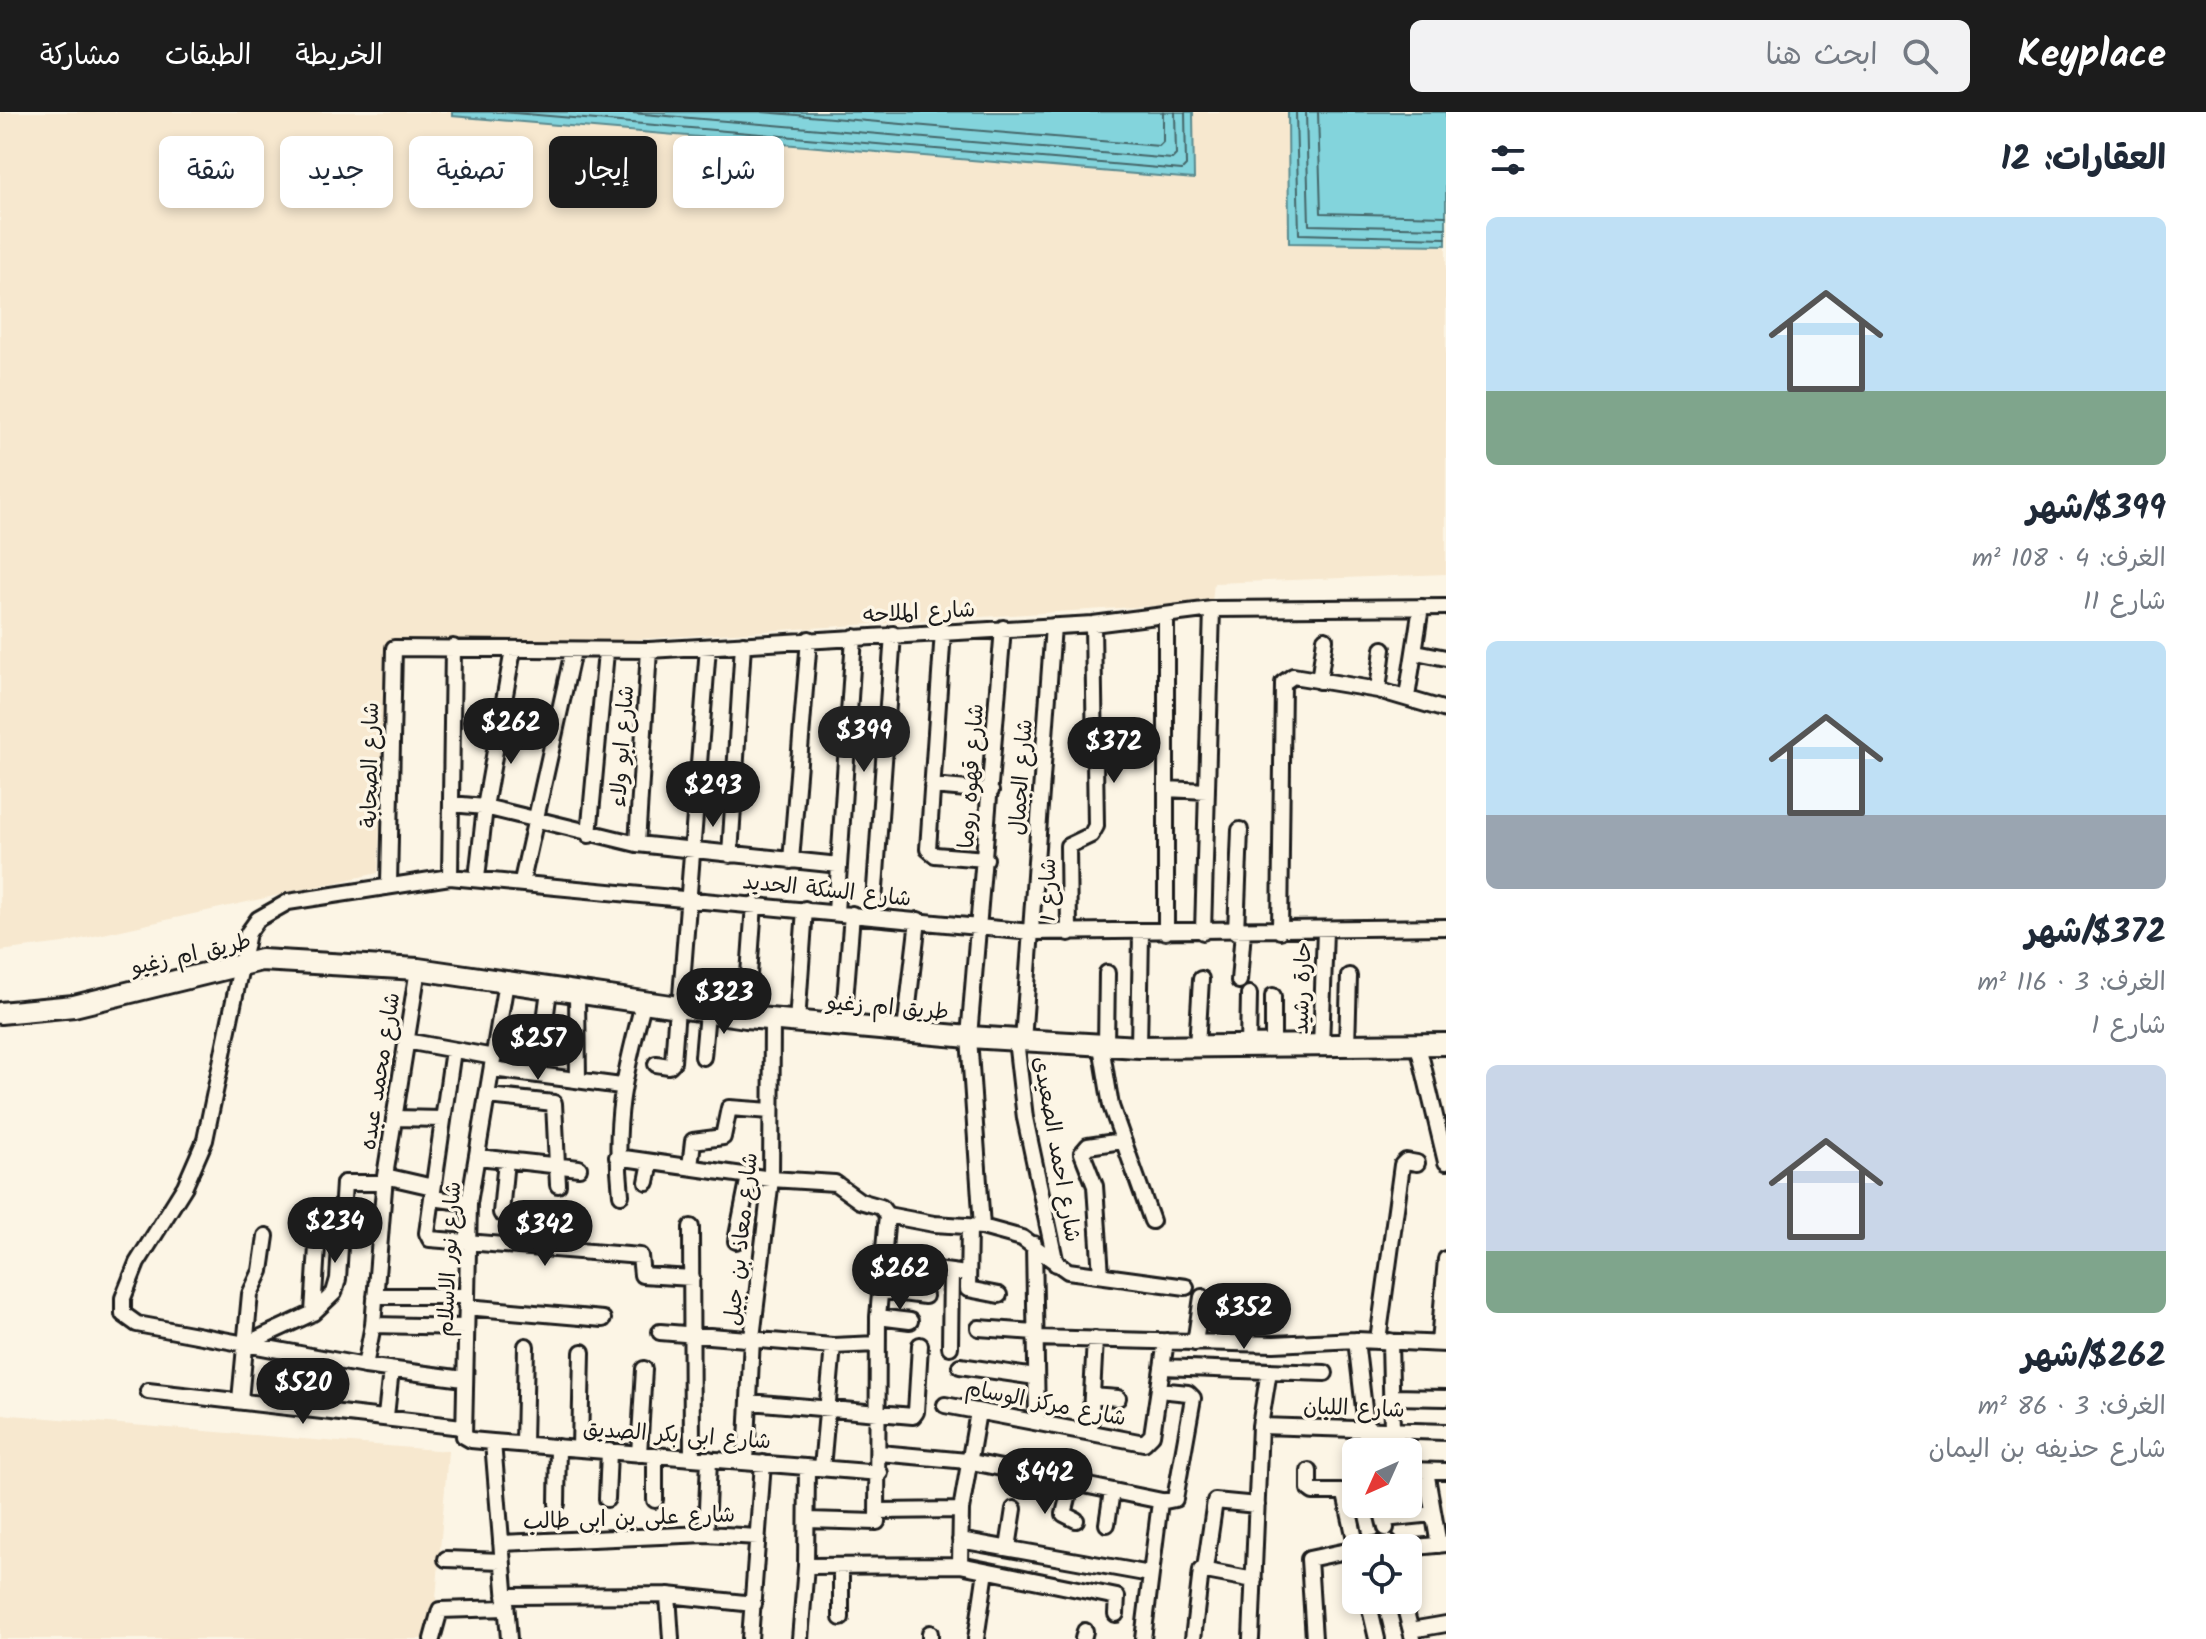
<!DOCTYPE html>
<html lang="ar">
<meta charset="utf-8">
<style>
:root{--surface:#fff;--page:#f2f2f3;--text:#1f2937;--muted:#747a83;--accent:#1c1c1c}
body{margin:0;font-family:Kalam,"Playpen Sans Arabic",sans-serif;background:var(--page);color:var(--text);direction:rtl;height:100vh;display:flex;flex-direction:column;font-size:30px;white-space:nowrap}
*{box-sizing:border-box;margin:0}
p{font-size:26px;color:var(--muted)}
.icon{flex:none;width:44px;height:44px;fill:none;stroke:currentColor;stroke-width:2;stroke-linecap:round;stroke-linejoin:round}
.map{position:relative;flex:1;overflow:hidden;direction:ltr}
.side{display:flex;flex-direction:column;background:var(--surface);width:760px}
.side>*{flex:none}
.banner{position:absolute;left:24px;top:24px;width:760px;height:72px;direction:rtl;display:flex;gap:16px}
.needle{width:52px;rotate:225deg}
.controls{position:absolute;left:1342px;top:1326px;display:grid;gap:16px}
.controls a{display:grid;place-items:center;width:80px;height:80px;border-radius:12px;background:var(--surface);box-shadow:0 4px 12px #0003;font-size:40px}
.price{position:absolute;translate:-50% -68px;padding:0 18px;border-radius:28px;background:var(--accent);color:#fff;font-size:26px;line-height:52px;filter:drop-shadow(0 2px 4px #0008)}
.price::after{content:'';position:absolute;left:50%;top:48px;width:24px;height:18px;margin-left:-12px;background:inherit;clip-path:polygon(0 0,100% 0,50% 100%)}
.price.active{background:#222;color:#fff}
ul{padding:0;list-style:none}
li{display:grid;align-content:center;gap:16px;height:424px;padding:0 40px}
li span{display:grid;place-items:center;height:248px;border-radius:12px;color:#555}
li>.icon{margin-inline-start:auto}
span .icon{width:144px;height:144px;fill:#fffc;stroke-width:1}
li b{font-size:34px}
h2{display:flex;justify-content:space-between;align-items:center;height:96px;padding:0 40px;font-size:34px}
.pill{padding:0 28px;border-radius:12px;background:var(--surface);box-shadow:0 4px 12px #0003;font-size:28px;line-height:72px}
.pill.active{background:var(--accent);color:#fff}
header{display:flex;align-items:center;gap:48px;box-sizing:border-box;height:112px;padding:0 40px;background:var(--accent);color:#fff}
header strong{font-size:38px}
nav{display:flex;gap:44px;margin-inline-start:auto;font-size:28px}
.search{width:560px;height:72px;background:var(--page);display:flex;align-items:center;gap:20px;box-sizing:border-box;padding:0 28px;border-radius:12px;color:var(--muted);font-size:30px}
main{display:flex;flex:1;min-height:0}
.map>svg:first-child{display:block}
</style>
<header>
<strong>Keyplace</strong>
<div class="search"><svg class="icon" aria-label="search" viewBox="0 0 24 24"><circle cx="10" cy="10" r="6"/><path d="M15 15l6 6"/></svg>ابحث هنا</div>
<nav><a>الخريطة</a><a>الطبقات</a><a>مشاركة</a></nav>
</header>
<main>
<section class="side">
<h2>العقارات: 12<svg class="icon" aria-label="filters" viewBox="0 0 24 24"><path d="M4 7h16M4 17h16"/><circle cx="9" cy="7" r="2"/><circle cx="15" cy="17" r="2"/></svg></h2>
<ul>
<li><span style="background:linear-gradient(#bfe0f5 70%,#7fa58c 0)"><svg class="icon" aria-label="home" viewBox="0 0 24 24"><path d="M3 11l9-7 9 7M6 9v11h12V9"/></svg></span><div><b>$399/شهر</b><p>الغرف: 4 · 108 m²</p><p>شارع 11</p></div></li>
<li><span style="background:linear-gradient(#bfe0f5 70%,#9aa5b1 0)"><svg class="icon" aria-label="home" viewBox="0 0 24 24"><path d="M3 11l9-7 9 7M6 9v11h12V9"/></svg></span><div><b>$372/شهر</b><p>الغرف: 3 · 116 m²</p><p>شارع 1</p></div></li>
<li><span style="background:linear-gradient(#c9d6e8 75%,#7fa58c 0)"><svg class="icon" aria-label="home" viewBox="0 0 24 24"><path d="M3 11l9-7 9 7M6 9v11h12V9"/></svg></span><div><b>$262/شهر</b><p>الغرف: 3 · 86 m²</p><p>شارع حذيفه بن اليمان</p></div></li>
</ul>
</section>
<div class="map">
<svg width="1446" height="1527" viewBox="0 0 1446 1527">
<rect width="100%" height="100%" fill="#fcf5e5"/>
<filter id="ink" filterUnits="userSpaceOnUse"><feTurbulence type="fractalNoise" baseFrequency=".0125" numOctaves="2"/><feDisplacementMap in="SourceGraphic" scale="16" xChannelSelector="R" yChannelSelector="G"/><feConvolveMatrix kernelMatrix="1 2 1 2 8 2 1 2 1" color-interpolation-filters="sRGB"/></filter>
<g filter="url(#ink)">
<path fill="#f7e8cf" d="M0 0H1446V462L1214 471 1212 490 610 529 387 531 378 761 63 831 0 839Z
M0 1302 448 1339 434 1512 428 1527H0Z"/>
<path fill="#83d4dc" stroke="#5a8a8f" stroke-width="2" d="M452 0H1193L1194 67 452 4Z
M1288 0H1446V133L1289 131Z"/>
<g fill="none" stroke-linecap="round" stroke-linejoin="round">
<path stroke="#456669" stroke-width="2" d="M502 0 1182 58 1186 54 1185 0
M620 0 1172 47 1176 43 1175 0
M762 0 1159 34 1163 30V0
M1296 0 1299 122 1446 126
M1306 0 1309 113 1446 116
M1318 0 1321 101 1446 104"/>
<defs>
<path id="street" d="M1166 503V820
M943 519 928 737 935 743 986 747
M1416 540 1446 546
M1319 569 1325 527
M1378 578 1383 537
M1407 585 1421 495
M932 674 991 679
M1166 677 1207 679
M451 692 485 695 637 732 839 753
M589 723 606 540
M637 732 649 538
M730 743 743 532
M791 749 809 527
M450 765 453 535
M477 766 485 695 513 538
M522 769 573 539
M389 772 394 536 649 538 1093 512 1212 497 1446 495
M836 800 854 525
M873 804 893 522
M1280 819 1283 571 1293 564 1378 578 1446 598
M1203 820 1212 497
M1236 820 1240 718
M1069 821 1068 734 1091 723 1096 714 1093 512
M418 857 385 1064 433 1075
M1239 869 1243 819
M506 870 469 1091 464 1324 471 1328 493 1330 880 1361
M577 882 578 968
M680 897 708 535
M746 905 754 792
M797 910 805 797
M843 914 852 802
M905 919 918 808
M1016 928 1025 1006 1056 1152
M406 929 494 945
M1023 929 1053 514
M1418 933 1446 1050
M1101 934 1111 994 1152 1109
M1106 934 1107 861
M1347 934 1349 864
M1139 935 1141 821
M1197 935 1201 867
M1248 935 1249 882
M1273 935V884
M1321 935 1325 818
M453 938 427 1121 430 1127 640 1144 642 1163 692 1166
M703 945 707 900
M656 952 669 954 673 950 677 896
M492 957 621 974
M538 963 549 878
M488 984 554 991 558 1073
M394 1006 443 1007
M478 1045 579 1056
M617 1045 771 1067 835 1071 860 1089 881 1095 887 1103
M690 1055 693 1029 723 1025 729 996 771 999
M647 1070 651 1050
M621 1083C613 1008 624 964 643 892
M432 1086 469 1091
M501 1101 506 1048
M887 1103 934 1112 982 1115 1022 1126 1068 1159 1186 1175
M691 1115 692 1346
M969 1115 968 1177 999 1183
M982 1115 969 925 1003 516
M736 1129 749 1064
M1034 1132 1037 1309
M921 1156 959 1161
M1101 1163 1095 1074 1082 1041 1088 1034 1122 1029
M879 1178 925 1184
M375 1184H466
M466 1195 603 1207
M313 1201 319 1102
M878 1205 910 1209
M373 1213 465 1215
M979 1216 1035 1220
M660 1220 833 1234 877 1232
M1035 1226 1274 1232 1356 1228 1446 1232
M1356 1228 1369 1340
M1378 1228 1402 1053 1406 1049 1417 1051
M1390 1229 1392 1318
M1195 1231 1202 1185
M1439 1231 1446 1147
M246 1232 313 1201 334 1181 338 1167 344 1071H384
M950 1235 951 1160
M365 1254 373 1213 385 1064
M960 1254 1036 1265
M1162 1255 1325 1261
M464 1267 365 1254 137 1212 123 1202V1186L137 1151 185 1074 205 1028 248 821 258 807 288 790 450 765 1031 820 1446 815
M148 1279 462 1315
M1092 1284 1118 1286
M1392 1285 1446 1286
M240 1288 250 1182 261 1159 266 1124
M750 1290 913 1304 916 1300 920 1233
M945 1293 1144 1331 1152 1323 1166 1229
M386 1304 391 1258
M1260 1314 1446 1320
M1090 1320 1095 1227
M493 1330 509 1527
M524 1332 526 1234
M580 1337 582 1240
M880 1341 967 1349 1162 1389
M639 1342 644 1257
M746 1350 752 1226 771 1067 772 908
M822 1356 833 1234
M1408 1358 1446 1359
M1309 1359V1377L1313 1380H1356
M1426 1359 1439 1433
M1072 1370 1064 1402 1076 1408
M1345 1382 1357 1436
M607 1387 609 1339
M655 1388V1343
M557 1392 558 1335
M1380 1392 1386 1416
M878 1399 961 1398
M1384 1407 1433 1402
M807 1408 877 1410 878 1205 887 1103
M1107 1412 1112 1379
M706 1422 709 1347
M960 1428 1150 1462
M501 1431 706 1422 758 1425
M1008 1436 1014 1397
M1406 1436 1446 1432
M446 1447 502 1449
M960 1453 961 1398 978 1300
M806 1454 960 1453 1117 1485 1116 1502
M841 1454V1506
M1205 1457 1215 1389 1257 1393
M668 1483 671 1527
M505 1484 668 1483 754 1492
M1368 1488 1377 1527
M1403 1488 1413 1527
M1411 1518 1446 1512
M432 1527 440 1498 506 1496
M750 1527 763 1351
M800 1527 806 1454 807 1355
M930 1527V1521
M976 1527 986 1459
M1083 1527 1085 1519
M1143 1527 1160 1390 1175 1387 1193 1286 1188 1281 1159 1278
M1193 1527 1201 1458 1254 1468
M1251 1527 1260 1314 1269 1259
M1314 1527 1309 1447 1389 1430"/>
<path id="primary" d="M0 901 74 894 261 848 418 857 746 905 969 925 1139 935 1446 932"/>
</defs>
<use href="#street" stroke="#1c1c1c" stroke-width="20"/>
<use href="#primary" stroke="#1c1c1c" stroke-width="26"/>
<use href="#street" stroke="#fcf5e5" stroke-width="14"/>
<use href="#primary" stroke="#fcf5e5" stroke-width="20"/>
</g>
</g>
<g text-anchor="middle" stroke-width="7" stroke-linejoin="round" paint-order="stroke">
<g font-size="22" fill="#1c1c1c" stroke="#fcf5e5">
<text transform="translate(919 499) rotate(-3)" y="8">شارع الملاحه</text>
<text transform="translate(621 634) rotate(-86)" y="8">شارع ابو ولاء</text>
<text transform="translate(369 653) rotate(-89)" y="8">شارع الصحابة</text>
<text transform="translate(970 664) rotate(-86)" y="8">شارع قهوه روما</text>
<text transform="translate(1020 665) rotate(-86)" y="8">شارع الجمال</text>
<text transform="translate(827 777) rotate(6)" y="8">شارع السكة الحديد</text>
<text transform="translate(1047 778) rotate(-90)" y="8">شارع 1</text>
<text transform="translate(191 841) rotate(-13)" y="8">طريق ام زغيو</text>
<text transform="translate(1301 876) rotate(-88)" y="8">حارة رشيد</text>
<text transform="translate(888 894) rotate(5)" y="8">طريق ام زغيو</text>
<text transform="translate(379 959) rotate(-81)" y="8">شارع محمد عبده</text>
<text transform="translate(1058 1037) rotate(80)" y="8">شارع احمد الصعيدى</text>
<text transform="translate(740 1127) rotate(-84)" y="8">شارع معاذ بن جبل</text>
<text transform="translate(448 1147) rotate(-87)" y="8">شارع نور الاسلام</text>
<text transform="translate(1046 1290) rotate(11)" y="8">شارع مركز الوسام</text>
<text transform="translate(1354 1295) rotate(2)" y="8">شارع اللبان</text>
<text transform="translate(677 1322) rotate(4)" y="8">شارع ابى بكر الصديق</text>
<text transform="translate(629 1405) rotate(-2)" y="8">شارع على بن ابى طالب</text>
</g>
</g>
</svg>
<div class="controls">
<a><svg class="needle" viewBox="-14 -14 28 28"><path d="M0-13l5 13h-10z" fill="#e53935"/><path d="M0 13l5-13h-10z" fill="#747a83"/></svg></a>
<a><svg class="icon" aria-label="locate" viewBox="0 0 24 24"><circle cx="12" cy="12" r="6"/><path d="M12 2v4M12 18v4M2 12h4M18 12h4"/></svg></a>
</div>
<b class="price" style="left:511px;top:654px">$262</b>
<b class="price active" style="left:864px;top:662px">$399</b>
<b class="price" style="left:1114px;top:673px">$372</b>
<b class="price" style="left:713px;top:717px">$293</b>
<b class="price" style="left:724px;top:924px">$323</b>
<b class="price" style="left:538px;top:970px">$257</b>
<b class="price" style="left:335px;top:1153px">$234</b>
<b class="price" style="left:545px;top:1156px">$342</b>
<b class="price" style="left:900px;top:1200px">$262</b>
<b class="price" style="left:1244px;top:1239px">$352</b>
<b class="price" style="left:303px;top:1314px">$520</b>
<b class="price" style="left:1045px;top:1404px">$442</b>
<div class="banner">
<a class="pill">شراء</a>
<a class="pill active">إيجار</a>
<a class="pill">تصفية</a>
<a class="pill">جديد</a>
<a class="pill">شقة</a>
</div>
</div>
</main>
